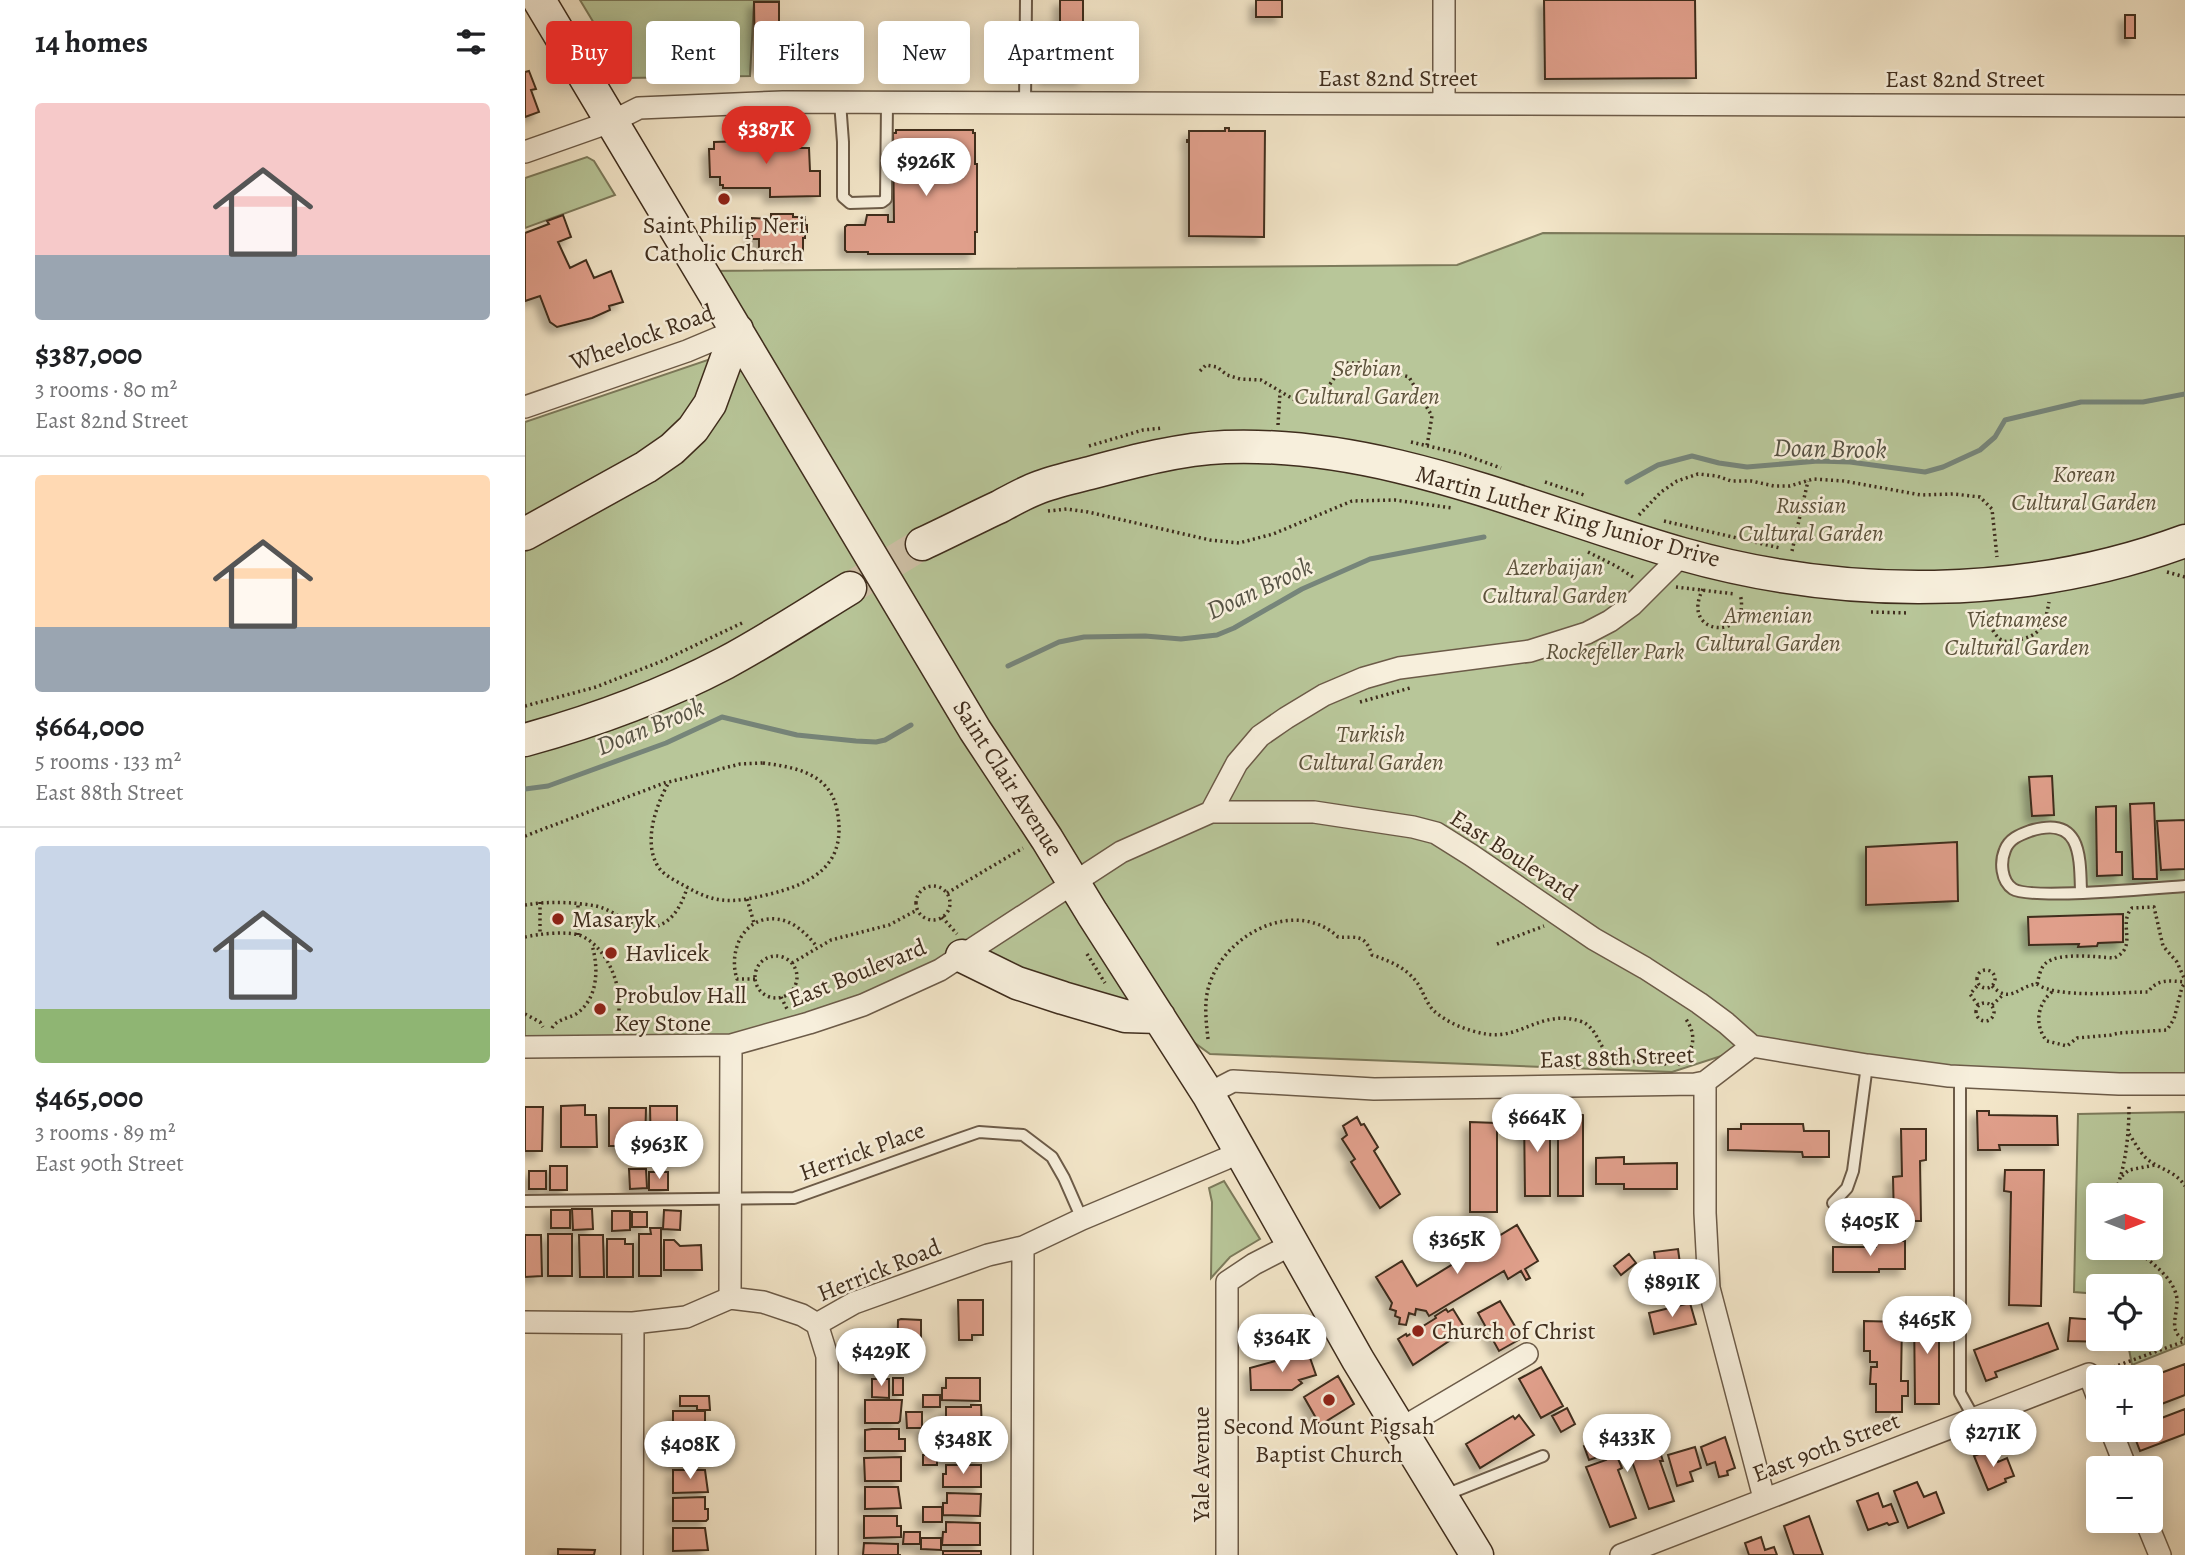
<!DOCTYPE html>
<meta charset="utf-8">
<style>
:root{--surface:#fff;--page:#f6f6f6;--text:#202124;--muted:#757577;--line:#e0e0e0;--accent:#d93025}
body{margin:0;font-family:Alegreya,serif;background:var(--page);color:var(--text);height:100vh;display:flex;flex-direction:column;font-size:26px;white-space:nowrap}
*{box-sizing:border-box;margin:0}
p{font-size:23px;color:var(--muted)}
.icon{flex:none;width:38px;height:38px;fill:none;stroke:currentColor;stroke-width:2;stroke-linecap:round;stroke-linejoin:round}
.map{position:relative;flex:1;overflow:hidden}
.drawer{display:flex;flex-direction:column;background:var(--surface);width:525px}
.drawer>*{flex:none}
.guide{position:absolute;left:21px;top:21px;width:665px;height:63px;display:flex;gap:14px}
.needle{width:46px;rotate:90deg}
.tools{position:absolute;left:1561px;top:1183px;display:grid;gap:14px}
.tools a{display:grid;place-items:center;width:77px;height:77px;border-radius:7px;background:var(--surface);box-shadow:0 4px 18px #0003;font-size:35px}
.price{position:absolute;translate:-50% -60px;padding:0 16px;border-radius:24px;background:#fff;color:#222;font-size:23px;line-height:46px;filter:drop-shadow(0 2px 4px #0008)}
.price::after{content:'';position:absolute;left:50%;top:42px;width:21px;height:16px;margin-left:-10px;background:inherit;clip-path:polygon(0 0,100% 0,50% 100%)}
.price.selected{background:var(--accent);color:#fff}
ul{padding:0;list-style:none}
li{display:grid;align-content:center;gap:14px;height:371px;padding:0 35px}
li+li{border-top:2px solid var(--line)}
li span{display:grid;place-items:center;height:217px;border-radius:7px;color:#555}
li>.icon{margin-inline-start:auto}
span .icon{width:126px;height:126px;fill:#fffc;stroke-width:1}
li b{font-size:30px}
h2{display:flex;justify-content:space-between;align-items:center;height:84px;padding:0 35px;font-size:30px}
.pill{padding:0 24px;border-radius:7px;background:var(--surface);box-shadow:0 4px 18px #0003;font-size:24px;line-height:63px}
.pill.selected{background:var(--accent);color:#fff}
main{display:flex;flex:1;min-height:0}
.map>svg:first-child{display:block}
</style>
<main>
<section class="drawer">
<h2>14 homes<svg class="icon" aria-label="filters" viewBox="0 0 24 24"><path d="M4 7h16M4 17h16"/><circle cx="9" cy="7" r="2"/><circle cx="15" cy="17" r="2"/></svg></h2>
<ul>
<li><span style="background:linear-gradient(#f6c9c9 70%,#9aa5b1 0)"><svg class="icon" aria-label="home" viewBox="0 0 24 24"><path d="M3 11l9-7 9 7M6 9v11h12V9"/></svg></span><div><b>$387,000</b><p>3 rooms · 80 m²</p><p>East 82nd Street</p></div></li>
<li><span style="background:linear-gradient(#ffd9b3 70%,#9aa5b1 0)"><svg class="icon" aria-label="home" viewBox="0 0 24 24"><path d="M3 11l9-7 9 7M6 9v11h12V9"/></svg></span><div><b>$664,000</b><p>5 rooms · 133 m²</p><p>East 88th Street</p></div></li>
<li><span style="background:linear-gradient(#c9d6e8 75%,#8fb573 0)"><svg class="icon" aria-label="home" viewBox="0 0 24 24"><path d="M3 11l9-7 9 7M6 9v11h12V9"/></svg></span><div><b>$465,000</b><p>3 rooms · 89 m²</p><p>East 90th Street</p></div></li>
</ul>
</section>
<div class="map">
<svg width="1660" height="1555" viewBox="0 0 1660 1555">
<defs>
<filter id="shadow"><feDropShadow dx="-6" dy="6" stdDeviation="3.5" flood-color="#0004"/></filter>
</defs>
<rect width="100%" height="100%" fill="#f3e6c9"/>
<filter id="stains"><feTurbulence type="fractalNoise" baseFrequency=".00286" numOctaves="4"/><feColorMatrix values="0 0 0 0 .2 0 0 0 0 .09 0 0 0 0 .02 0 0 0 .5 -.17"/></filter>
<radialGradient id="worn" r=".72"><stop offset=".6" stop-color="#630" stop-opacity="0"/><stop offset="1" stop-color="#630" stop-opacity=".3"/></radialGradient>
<path fill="#b8c699" stroke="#7c7a5b" stroke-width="2" fill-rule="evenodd" d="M55 0H254V2H229L225 76 102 78Z
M62 157 69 161 90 195 0 228V178Z
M1018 233 1660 236V1078L1424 1076 1227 1046 1147 1072 685 1054 634 1017 437 956 284 1023 154 1045 0 1048V422L183 360 212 330 177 271 932 265Z
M1660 1112V1344L1607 1365 1602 1339H1626V1286H1573V1294L1549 1292 1553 1114ZM1573 1195H1626V1248H1573Z
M699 1181 735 1239 705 1257 686 1278 687 1202 684 1188Z"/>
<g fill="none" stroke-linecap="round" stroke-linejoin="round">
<path stroke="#76857a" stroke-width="5" d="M1102 482 1133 465 1167 456 1194 463 1222 467 1293 461 1325 462 1400 472 1418 467 1455 450 1470 437 1480 420 1556 402H1618L1660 394
M483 666 534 642 559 637 620 636 656 639 692 635 709 628 777 589 845 559 959 537
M0 789 23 786 141 743 197 717 272 735 331 741 351 742 360 740 386 725"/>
</g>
<path fill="#e09f8b" stroke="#3f2d1d" stroke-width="2" filter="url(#shadow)" d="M535 0H558V78H520V32H535Z
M731 0H757V17H731Z
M1019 0H1170L1171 78 1020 79Z
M229 2H254V67H230Z
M1600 15H1610V38H1600Z
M4 71 11 89 6 90 14 112 0 117V72Z
M700 128H704V131H740L739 237 664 236V142H662V140H664V131H700Z
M251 130H274V148H284L285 171H295V196L245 197V188H198V185H195V177H185L184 149H189V142L252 140Z
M371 130H448V133H450V164H452V232H450V254H343V252H322L320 250V227L322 225H340L342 215H363V222H369L368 133H371Z
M246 214H268V217H280V225H282V232H280V238H278V251H274V254L255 253V250H234V239H227V218L246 219Z
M38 215 46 237 33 242 45 268 61 260 69 278 86 271 98 302 84 306 85 310 67 318 32 327 25 322 15 296 0 301V233L24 224 22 221Z
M1527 776 1529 815 1507 816 1504 777Z
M1629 803 1632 879H1608L1605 804Z
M1591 806V852H1597V875L1572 876 1571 807Z
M1660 820V869L1636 870 1632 821Z
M1432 842 1433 901 1341 905V847Z
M1598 914V942L1573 943 1572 946 1553 947 1554 944 1504 945 1503 917Z
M60 1105V1115H71L72 1147H36V1106Z
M125 1106H152V1147H134V1156H126Z
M0 1107H18L17 1151H0Z
M84 1108H121L120 1146H84Z
M1008 1111H1016V1114H1025V1196H1000L999 1114H1008Z
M1452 1111H1464V1115L1532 1116 1533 1145H1474L1475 1150H1453Z
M1042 1112 1058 1115V1196H1033V1115H1042Z
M832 1117 836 1125 839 1124 853 1147 849 1151 875 1194 855 1208 826 1162 830 1159 817 1139 822 1135 818 1126Z
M945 1122 972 1123V1212H945Z
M1216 1124H1278L1279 1131H1304V1157H1278L1277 1152 1203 1150V1129H1216Z
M1376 1129H1401V1160L1395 1161 1396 1221H1369L1368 1177 1377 1176Z
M1099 1157V1164L1152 1163V1189H1099V1184H1071V1158Z
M25 1166H42V1190H25Z
M104 1169H121L122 1188 105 1189Z
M1480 1170H1519L1516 1306 1484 1305 1486 1192 1479 1191Z
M4 1171H21V1189H4Z
M124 1172H143V1190H124Z
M47 1209H67L68 1229 48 1230Z
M26 1210H45V1228H26Z
M139 1210 156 1211 155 1230 138 1229Z
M87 1211H105V1230L87 1231Z
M107 1212H122V1227H107Z
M992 1225 1013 1261 1000 1269 1005 1278 1001 1280 996 1271 983 1279 979 1271 904 1316 901 1311 891 1309 890 1315 884 1313 881 1325 874 1324 875 1318 870 1316 871 1311 865 1309 867 1303 851 1277 877 1261 892 1286Z
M125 1228H136V1276H114V1234H126Z
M23 1234H47V1276H23Z
M0 1235H16L17 1276 0 1277Z
M54 1235H78L79 1277H55Z
M82 1239H100V1244H108V1277H82Z
M139 1240H149L155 1246 176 1245 177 1270H139Z
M1351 1241H1380V1269H1354V1272H1308V1247H1351Z
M1153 1249 1156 1271 1132 1274 1129 1252Z
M1104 1254 1111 1263 1096 1275 1089 1266Z
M433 1300H458V1335H447V1340H434Z
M975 1301 997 1338 974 1351 953 1313Z
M1165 1303 1171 1324 1129 1334 1124 1313Z
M921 1309 923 1312 928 1309 939 1327 934 1331 936 1333 888 1365 873 1339 881 1334 882 1336 911 1318 910 1316Z
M1389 1310H1417V1321H1414V1404H1390Z
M1545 1318 1573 1320V1339H1582V1342L1543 1341Z
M376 1319 396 1320V1355L386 1354V1365L372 1364 373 1320Z
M1339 1321 1377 1322 1376 1381H1383V1396H1377V1412H1351V1384H1345L1346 1367H1352V1362H1345V1351H1339Z
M1523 1323 1533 1349 1470 1372 1472 1377 1461 1381 1449 1350Z
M341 1331H365V1373H341Z
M783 1352 791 1375 774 1380 777 1383 767 1390H726L725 1368Z
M1660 1364V1395L1626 1408 1625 1377Z
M1016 1367 1038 1406 1016 1418 994 1379Z
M813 1376 829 1404 795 1425 779 1397Z
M368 1378H378V1395H368Z
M421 1378H455V1401L417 1400V1388H421Z
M347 1379H364V1398L347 1397Z
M398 1395H415V1407H398Z
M155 1396H184L185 1410H172V1406H155Z
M340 1400H377L375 1421 373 1423H340Z
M446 1405H456L457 1432H446V1429L417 1430V1417H421V1407H446Z
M1042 1408 1050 1424 1036 1432 1027 1416Z
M1660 1409V1434L1615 1451 1607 1430H1626V1422Z
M148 1411H180V1423H183V1433L148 1435Z
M381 1412H397V1428H382Z
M994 1415 1009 1435 955 1468 941 1444 988 1416 990 1419Z
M1120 1425 1125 1442 1122 1444 1126 1452 1134 1449 1138 1461H1135L1149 1501 1124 1509 1104 1453 1096 1456 1097 1461H1094L1097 1468 1093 1470 1111 1518 1085 1527 1061 1467 1081 1460 1079 1455 1064 1460 1059 1446Z
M398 1426H414V1435H398Z
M186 1428H201V1439H186Z
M347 1429H374V1439H380V1451H340V1430Z
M420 1435H456V1459L416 1458V1447L420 1448Z
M1200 1437 1210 1468 1202 1471 1203 1475 1194 1477 1190 1462 1182 1465 1176 1447Z
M148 1440H180L183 1461 180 1463H148Z
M1170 1447 1176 1468 1165 1472 1168 1481 1152 1486 1143 1455Z
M1468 1448 1473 1462 1482 1458 1489 1476 1480 1479 1481 1482 1463 1490 1449 1456Z
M398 1455H412V1465H398Z
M376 1457V1481H340L339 1458Z
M421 1465H456V1487H418V1474H421Z
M148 1470H180L183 1492 148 1493Z
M1392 1482 1399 1497 1411 1492 1419 1513 1383 1528 1369 1491Z
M340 1487H373L376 1508 340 1509Z
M422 1493 456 1494 455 1516 418 1515V1503H422Z
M1353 1493 1358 1507 1366 1504 1373 1522 1364 1525 1362 1523 1343 1530 1332 1501Z
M180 1497V1509H183V1519L181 1521H148V1498Z
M398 1507H417V1522H398Z
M339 1516H372V1526H376V1537L339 1538Z
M1284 1516 1298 1555H1269L1259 1526Z
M421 1522 455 1523V1545H417L418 1532H421Z
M148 1528H180L183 1550 148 1551Z
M379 1532H395V1544H378Z
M1236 1537 1240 1550 1249 1547 1252 1555H1224L1220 1543Z
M396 1538H416V1550L396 1549Z
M339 1543 373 1544V1555H376H338Z
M33 1549 70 1550 69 1555H33Z
M418 1551H456V1555H418Z"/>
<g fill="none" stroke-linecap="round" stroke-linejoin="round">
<path stroke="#cfc1a7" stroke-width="32" stroke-dasharray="32 16" stroke-linecap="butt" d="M325 588 397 544"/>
<defs>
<path id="lane" d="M315 102 318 142V197L325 203 357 202 361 199 362 103
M500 103 501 0
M1556 892C1555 855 1556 815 1505 831 1494 835 1484 839 1480 850 1475 862 1476 881 1488 889 1505 900 1633 888 1660 886
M1435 1077V1393L1449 1418
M0 1201 269 1198 431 1140 454 1132 498 1135 527 1157 539 1178 557 1219
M1308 1203 1322 1188 1328 1171 1342 1065
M920 1495 1018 1456"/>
<path id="street" d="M919 0V104
M0 152 88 121 114 108 258 102 1660 106
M0 407 162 351 212 330
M686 812H789L888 827 911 833 946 855 1069 939 1120 968 1174 1003 1201 1023 1227 1046
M0 1047 206 1045 284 1023 338 1005 415 970 596 852 686 812 712 763 735 736 761 718 799 695 839 678 874 668 1005 651 1062 633 1085 621 1107 605 1158 554
M1180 1082V1213L1184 1288 1239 1498
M683 1094 708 1081 849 1089 1170 1084 1180 1082 1227 1046 1342 1065 1424 1076 1594 1084H1660
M205 1298 206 1045
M0 1322 108 1323 161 1317 205 1298 238 1302 277 1315 292 1324
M292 1324 329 1303 463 1255 498 1247 557 1219 700 1159 715 1151
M292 1324 302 1356V1555
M875 1429 1002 1354
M1586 1430 1601 1468
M1621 1521 1635 1555
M107 1555 108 1323
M497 1555 498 1247
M702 1555V1282L729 1264 768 1244
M1096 1555 1564 1374 1573 1398"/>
<path id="secondary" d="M14 0 450 730 522 839 567 913 683 1094 833 1360 952 1555
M0 534 121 467 147 449 168 429 185 404 212 330
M397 544C423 532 448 519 474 507 487 500 501 492 515 487 531 481 549 477 565 473 609 461 655 449 700 447 860 441 1007 511 1157 554 1320 600 1500 600 1660 541
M0 740C69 721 137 696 200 663 243 640 284 613 325 588
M437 956 492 983 538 998 600 1016 634 1017"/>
</defs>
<use href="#lane" stroke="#6c5b48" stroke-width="14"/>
<use href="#street" stroke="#6c5b48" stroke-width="24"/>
<use href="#secondary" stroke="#3f2d1d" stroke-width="35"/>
<path stroke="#3f2d1d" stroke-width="3.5" stroke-dasharray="2 3.5" stroke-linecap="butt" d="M675 371 681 365 692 367 702 375 715 379 736 380 775 403 800 391 820 363H834L884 377 907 416 902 446
M753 425 755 392
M886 442 937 454 976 468
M564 446 618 430 638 428
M1020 482 1059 495
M523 511 542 509 563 512 685 540 714 543 748 534 827 501 870 500 927 508
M1114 515 1136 492 1152 481 1173 474 1192 476 1206 481H1226L1249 486H1265L1288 479 1319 481 1396 495 1429 494 1455 497 1467 509 1472 557
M1139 521 1255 548
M1267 551 1283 481
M1063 552 1091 566 1108 577
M1642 572 1660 577
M1151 587 1210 594
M1178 589C1153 637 1228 642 1215 594
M1459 610C1462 618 1467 633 1475 639 1479 643 1486 641 1491 640 1515 637 1520 625 1524 602
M1346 612 1384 613
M835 702 885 688
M0 706 71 687 135 662 217 623
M238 763C269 767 305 773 312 810 323 865 288 884 241 895 208 903 190 904 160 886 151 881 140 876 134 868 117 843 131 805 144 782L215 764Z
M0 836 142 782
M391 903a17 17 0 1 1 34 0a17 17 0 1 1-34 0Z
M422 893 498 848
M222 899 229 923
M15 902V934
M0 905C23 901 49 902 71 906 84 909 95 917 106 923 137 937 154 914 162 888
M417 917 432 934
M53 935V904
M0 937C13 934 41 931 54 935 74 942 88 967 92 986 95 1000 94 1015 93 1029
M972 944 1019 926
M562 954 580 983
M230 977a21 21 0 1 1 42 0a21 21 0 1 1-42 0Z
M267 963 306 940 364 925 392 910
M1452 979a9 9 0 1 1 18 0a9 9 0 1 1-18 0Z
M230 979H212C203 952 218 916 251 919 268 920 283 935 292 947
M1512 984C1532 999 1597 992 1623 992 1633 978 1645 981 1660 982
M1467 986C1486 1005 1492 986 1512 984 1514 977 1515 968 1521 963 1534 952 1572 957 1589 958 1614 947 1592 924 1607 908L1629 907 1638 946 1652 962 1660 980
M1527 992C1512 1004 1509 1026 1522 1041L1542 1046 1552 1038 1586 1035 1594 1033 1642 1030 1649 1019 1657 987 1660 983
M256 997 263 1011
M1451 1012a9 9 0 1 1 18 0a9 9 0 1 1-18 0Z
M1453 1005 1445 994 1453 985
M1467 1005 1479 994
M0 1014 15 1022 18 1027
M27 1028C32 1019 42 1019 51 1014 73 999 74 969 67 945
M683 1039C681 1020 678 999 686 980 703 933 771 898 813 937 831 938 840 933 847 955 866 961 884 969 895 987 899 995 902 1003 908 1010 922 1023 943 1031 961 1034 996 1040 1016 1009 1055 1021 1076 1028 1072 1054 1094 1061 1113 1066 1129 1050 1143 1067
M1153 1065C1169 1052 1173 1035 1160 1018
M1604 1134C1609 1141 1614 1151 1620 1157 1632 1169 1650 1170 1660 1186
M1597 1176 1604 1170 1630 1165
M1589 1195C1601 1167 1604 1134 1604 1104
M1608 1248C1623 1260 1645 1274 1651 1294 1656 1310 1640 1331 1660 1340
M1583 1369 1660 1341"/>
<use href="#lane" stroke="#f7efdc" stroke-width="10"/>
<use href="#street" stroke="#f7efdc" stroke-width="21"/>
<use href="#secondary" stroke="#f7efdc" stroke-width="32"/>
</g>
<g fill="#8f2418" stroke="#f7efdc" stroke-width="2.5">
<circle cx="199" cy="199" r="7"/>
<circle cx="33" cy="919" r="7"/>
<circle cx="86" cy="953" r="7"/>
<circle cx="75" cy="1009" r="7"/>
<circle cx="893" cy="1331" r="7"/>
<circle cx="804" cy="1400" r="7"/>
</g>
<g text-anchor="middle" stroke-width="5" stroke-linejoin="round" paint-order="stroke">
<g font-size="24" fill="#3f2d1d" stroke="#f7efdc">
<text x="873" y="86">East 82nd Street</text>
<text x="1440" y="87">East 82nd Street</text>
<text transform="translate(117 337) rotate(-20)" y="8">Wheelock Road</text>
<text transform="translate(1043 516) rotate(16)" y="8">Martin Luther King Junior Drive</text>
<text transform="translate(483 778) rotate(57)" y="8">Saint Clair Avenue</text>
<text transform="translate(989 855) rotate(33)" y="8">East Boulevard</text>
<text transform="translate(332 973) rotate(-22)" y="8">East Boulevard</text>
<text transform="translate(1092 1057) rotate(-2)" y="8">East 88th Street</text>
<text transform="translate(337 1151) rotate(-20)" y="8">Herrick Place</text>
<text transform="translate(354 1270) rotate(-22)" y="8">Herrick Road</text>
<text transform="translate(1301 1447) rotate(-21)" y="8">East 90th Street</text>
<text transform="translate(676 1464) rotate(-90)" y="8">Yale Avenue</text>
</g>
<g font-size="24" fill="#3f2d1d" stroke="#f7efdc" text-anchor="start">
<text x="199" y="233" text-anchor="middle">Saint Philip Neri<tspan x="199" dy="28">Catholic Church</tspan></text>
<text x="47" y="927">Masaryk</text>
<text x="100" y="961">Havlicek</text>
<text x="89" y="1003">Probulov Hall<tspan x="89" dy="28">Key Stone</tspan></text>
<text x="907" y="1339">Church of Christ</text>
<text x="804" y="1434" text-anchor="middle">Second Mount Pigsah<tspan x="804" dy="28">Baptist Church</tspan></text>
</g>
<g font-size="24" font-style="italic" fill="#5d533c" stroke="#f7efdc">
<text x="842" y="376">Serbian<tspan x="842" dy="28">Cultural Garden</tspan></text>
<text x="1559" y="482">Korean<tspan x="1559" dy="28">Cultural Garden</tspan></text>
<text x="1286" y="513">Russian<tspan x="1286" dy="28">Cultural Garden</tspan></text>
<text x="1030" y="575">Azerbaijan<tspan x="1030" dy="28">Cultural Garden</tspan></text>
<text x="1243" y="623">Armenian<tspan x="1243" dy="28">Cultural Garden</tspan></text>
<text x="1492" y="627">Vietnamese<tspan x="1492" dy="28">Cultural Garden</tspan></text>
<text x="1090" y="659">Rockefeller Park</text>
<text x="846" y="742">Turkish<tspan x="846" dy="28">Cultural Garden</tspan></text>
</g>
<g font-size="26" font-style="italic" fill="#565244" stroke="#f7efdc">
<text transform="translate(1305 448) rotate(1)" y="9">Doan Brook</text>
<text transform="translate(734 588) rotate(-25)" y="9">Doan Brook</text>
<text transform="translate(125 726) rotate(-22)" y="9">Doan Brook</text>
</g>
</g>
<rect width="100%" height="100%" filter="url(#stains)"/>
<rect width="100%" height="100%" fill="url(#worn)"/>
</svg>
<div class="tools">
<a><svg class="needle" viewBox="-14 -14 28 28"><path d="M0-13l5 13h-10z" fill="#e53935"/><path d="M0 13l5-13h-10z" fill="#757577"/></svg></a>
<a><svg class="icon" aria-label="locate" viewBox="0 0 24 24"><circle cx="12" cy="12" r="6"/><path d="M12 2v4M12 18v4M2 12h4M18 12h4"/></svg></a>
<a>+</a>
<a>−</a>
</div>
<b class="price selected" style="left:241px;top:166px">$387K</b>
<b class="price" style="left:401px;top:198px">$926K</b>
<b class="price" style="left:1012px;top:1154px">$664K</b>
<b class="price" style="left:134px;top:1181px">$963K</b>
<b class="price" style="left:1345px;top:1258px">$405K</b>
<b class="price" style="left:932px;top:1276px">$365K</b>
<b class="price" style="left:1147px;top:1319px">$891K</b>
<b class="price" style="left:1402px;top:1356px">$465K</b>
<b class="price" style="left:757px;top:1374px">$364K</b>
<b class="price" style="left:356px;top:1388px">$429K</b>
<b class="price" style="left:1468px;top:1469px">$271K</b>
<b class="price" style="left:1102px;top:1474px">$433K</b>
<b class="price" style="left:438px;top:1476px">$348K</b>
<b class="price" style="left:165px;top:1481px">$408K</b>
<div class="guide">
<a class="pill selected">Buy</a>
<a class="pill">Rent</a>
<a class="pill">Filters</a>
<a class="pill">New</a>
<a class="pill">Apartment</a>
</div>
</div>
</main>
